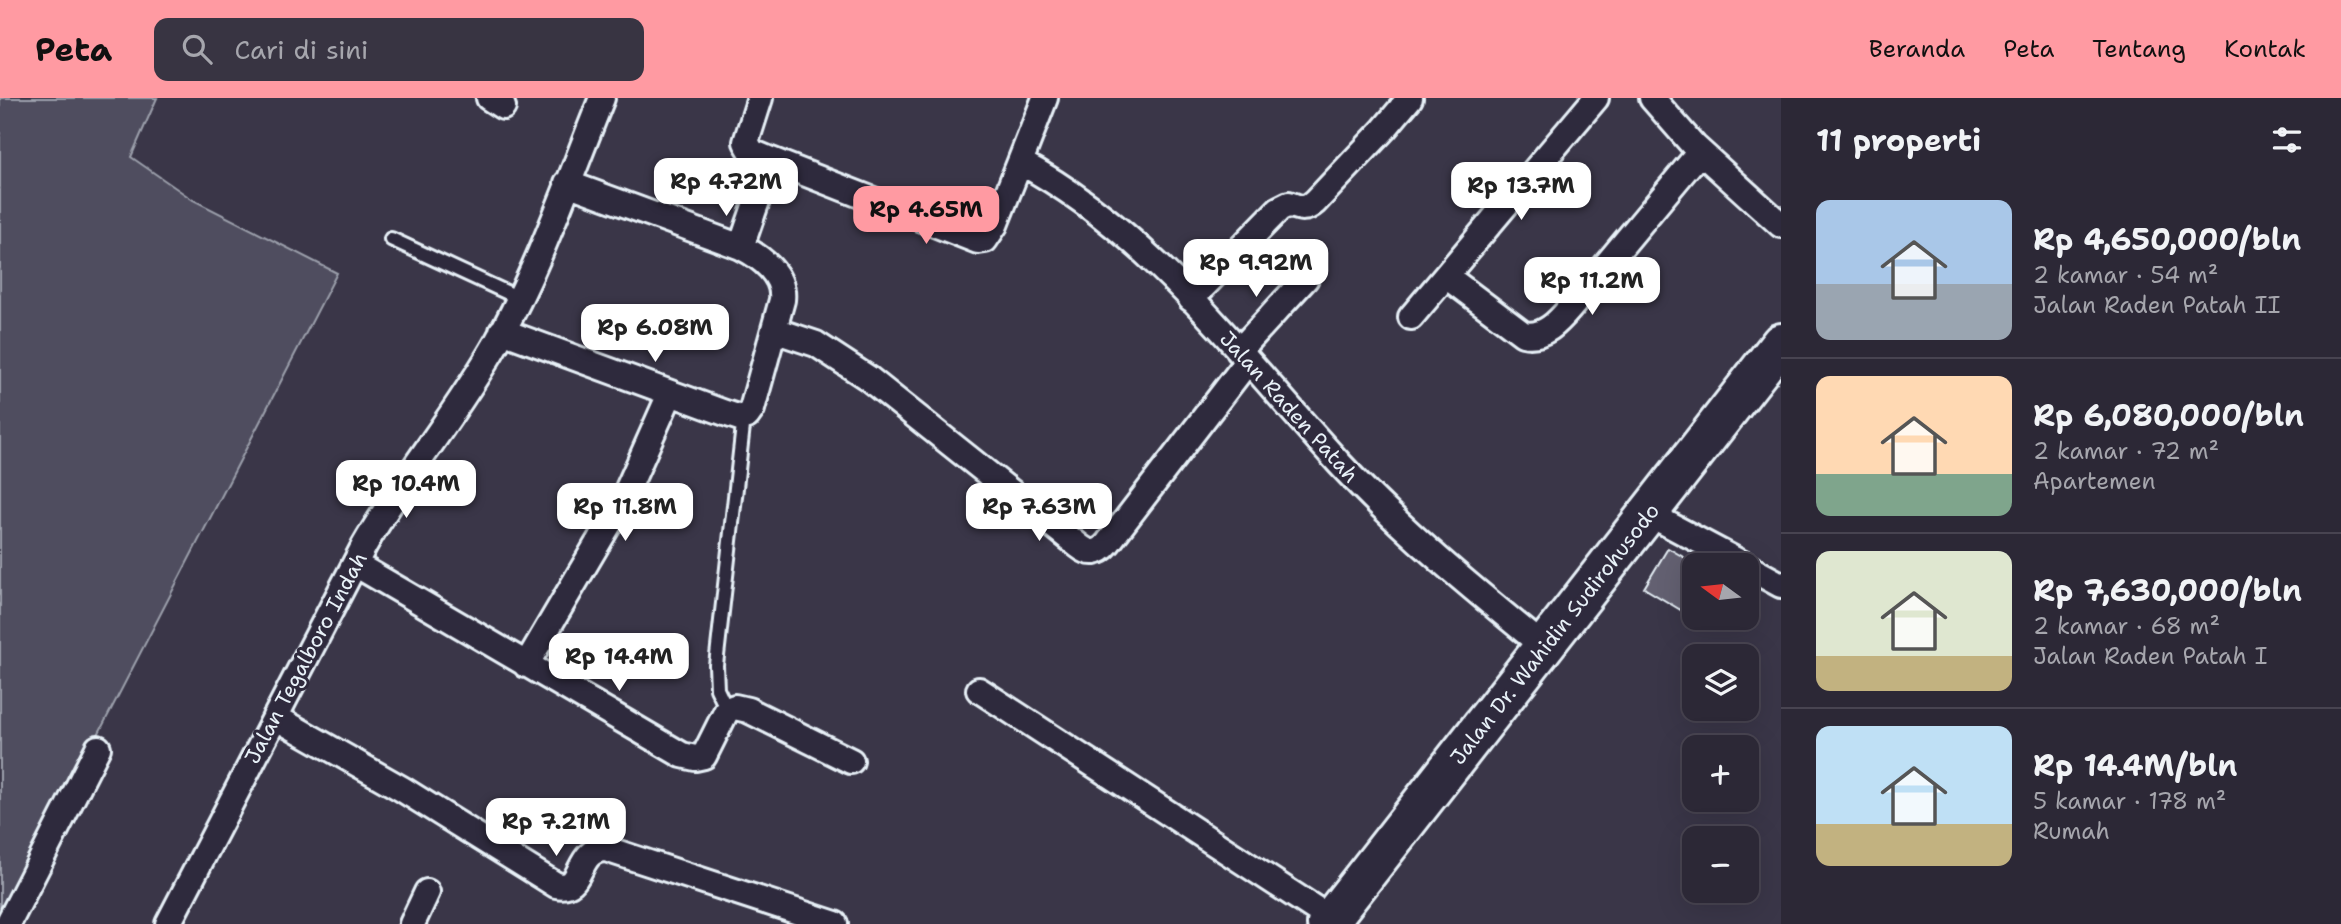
<!DOCTYPE html>
<html lang="id">
<meta charset="utf-8">
<style>
:root{--surface:#2c2836;--page:#383442;--text:#f1f3f6;--muted:#a6a6ad;--line:#484451;--accent:#ff9aa2}
body{margin:0;font-family:"Shantell Sans",sans-serif;background:var(--page);color:var(--text);height:100vh;display:flex;flex-direction:column;font-size:26px;white-space:nowrap}
*{box-sizing:border-box;margin:0}
p{font-size:23px;color:var(--muted)}
.icon{flex:none;width:38px;height:38px;fill:none;stroke:currentColor;stroke-width:2;stroke-linecap:round;stroke-linejoin:round}
.map{position:relative;flex:1;overflow:hidden}
.panel{display:flex;flex-direction:column;background:var(--surface);width:560px}
.panel>*{flex:none}
.needle{width:46px;rotate:285deg}
.controls{position:absolute;left:1682px;top:455px;display:grid;gap:14px}
.controls a{display:grid;place-items:center;width:77px;height:77px;border-radius:14px;background:var(--surface);box-shadow:0 7px 28px #0002,0 0 0 2px var(--line);font-size:35px}
.price{position:absolute;translate:-50% -60px;padding:0 16px;border-radius:14px;background:#fff;color:#222;font-size:23px;line-height:46px;filter:drop-shadow(0 2px 4px #0008)}
.price::after{content:'';position:absolute;left:50%;top:42px;width:21px;height:16px;margin-left:-10px;background:inherit;clip-path:polygon(0 0,100% 0,50% 100%)}
.price.selected{background:var(--accent);color:#111}
ul{padding:0;list-style:none}
li{display:flex;align-items:center;gap:21px;height:175px;padding:0 35px}
li+li{border-top:2px solid var(--line)}
li span{display:grid;place-items:center;flex:none;width:196px;height:140px;border-radius:14px;color:#555}
li>.icon{margin-inline-start:auto}
span .icon{width:84px;height:84px;fill:#fffc;stroke-width:1}
li b{font-size:30px}
h2{display:flex;justify-content:space-between;align-items:center;height:84px;padding:0 35px;font-size:30px}
header{display:flex;align-items:center;gap:42px;box-sizing:border-box;height:98px;padding:0 35px;background:var(--accent);color:#111}
header strong{font-size:33px}
nav{display:flex;gap:38px;margin-inline-start:auto;font-size:24px}
.search{width:490px;height:63px;background:var(--page);display:flex;align-items:center;gap:18px;box-sizing:border-box;padding:0 24px;border-radius:14px;color:var(--muted);font-size:26px}
main{display:flex;flex:1;min-height:0}
.map>svg:first-child{display:block}
</style>
<header>
<strong>Peta</strong>
<div class="search"><svg class="icon" aria-label="search" viewBox="0 0 24 24"><circle cx="10" cy="10" r="6"/><path d="M15 15l6 6"/></svg>Cari di sini</div>
<nav><a>Beranda</a><a>Peta</a><a>Tentang</a><a>Kontak</a></nav>
</header>
<main>
<div class="map">
<svg width="1781" height="826" viewBox="0 0 1781 826">
<rect width="100%" height="100%" fill="#3a3648"/>
<filter id="ink" filterUnits="userSpaceOnUse"><feTurbulence type="fractalNoise" baseFrequency=".0143" numOctaves="2"/><feDisplacementMap in="SourceGraphic" scale="14" xChannelSelector="R" yChannelSelector="G"/><feConvolveMatrix kernelMatrix="1 2 1 2 8 2 1 2 1" color-interpolation-filters="sRGB"/></filter>
<g filter="url(#ink)">
<path fill="#504e5f" stroke="#9ca0ac" stroke-width="2" d="M0 0H157L131 59 193 102 337 175 0 826Z"/>
<path fill="#636171" stroke="#e8f1f8" stroke-width="2" d="M1668 450 1697 467H1694V520H1707L1704 526 1644 490Z"/>
<g fill="none" stroke-linecap="round" stroke-linejoin="round">
<defs>
<path id="lane" d="M391 141 519 200
M727 612 717 591 716 567 744 319"/>
<path id="street" d="M489 0 503 9
M1045 0 1020 64C1151 134 1240 257 1339 365 1402 433 1473 491 1544 549
M1652 0 1694 48 1781 127
M771 62 978 143 985 142 995 127 1020 64
M741 149 771 62 752 54 746 44 760 0
M1446 178 1523 236C1544 241 1559 223 1571 209L1700 54
M1191 201 1279 111 1289 106C1300 110 1305 113 1315 104L1384 31 1410 0
M1411 219 1596 0
M774 232 816 246 868 280 1079 448C1090 457 1099 456 1108 445L1248 263
M502 233 725 315 740 320 747 318 752 311 782 202C785 177 761 159 741 149L567 85
M1239 253 1306 180
M1649 416 1745 467
M355 466 682 657 695 660 704 658 727 612 735 609 748 612 851 663
M1746 468 1781 487
M526 567 622 404 670 296
M979 592 1331 821
M275 619 402 691 556 787C586 794 574 751 606 751L835 826
M8 826 98 650
M168 826 364 448C404 378 457 315 497 244 540 167 569 81 602 0
M412 826 427 794"/>
<path id="highway" d="M1327 826 1781 245"/>
</defs>
<use href="#lane" stroke="#e8f1f8" stroke-width="18"/>
<use href="#street" stroke="#e8f1f8" stroke-width="30"/>
<use href="#highway" stroke="#e8f1f8" stroke-width="44"/>
<use href="#lane" stroke="#2f2a3d" stroke-width="12"/>
<use href="#street" stroke="#2f2a3d" stroke-width="24"/>
<use href="#highway" stroke="#2f2a3d" stroke-width="38"/>
</g>
</g>
<g text-anchor="middle" stroke-width="6" stroke-linejoin="round" paint-order="stroke">
<g font-size="21" fill="#e8f1f8" stroke="#2f2a3d">
<text transform="translate(1289 309) rotate(48)" y="7">Jalan Raden Patah</text>
<text transform="translate(1555 536) rotate(-52)" y="7">Jalan Dr. Wahidin Sudirohusodo</text>
<text transform="translate(306 560) rotate(-62)" y="7">Jalan Tegalboro Indah</text>
</g>
</g>
</svg>
<div class="controls">
<a><svg class="needle" viewBox="-14 -14 28 28"><path d="M0-13l5 13h-10z" fill="#e53935"/><path d="M0 13l5-13h-10z" fill="#a6a6ad"/></svg></a>
<a><svg class="icon" aria-label="layers" viewBox="0 0 24 24"><path d="M12 4l9 5-9 5-9-5zM3 14l9 5 9-5"/></svg></a>
<a>+</a>
<a>−</a>
</div>
<b class="price" style="left:726px;top:120px">Rp 4.72M</b>
<b class="price" style="left:1521px;top:124px">Rp 13.7M</b>
<b class="price selected" style="left:926px;top:148px">Rp 4.65M</b>
<b class="price" style="left:1256px;top:201px">Rp 9.92M</b>
<b class="price" style="left:1592px;top:219px">Rp 11.2M</b>
<b class="price" style="left:655px;top:266px">Rp 6.08M</b>
<b class="price" style="left:406px;top:422px">Rp 10.4M</b>
<b class="price" style="left:625px;top:445px">Rp 11.8M</b>
<b class="price" style="left:1039px;top:445px">Rp 7.63M</b>
<b class="price" style="left:619px;top:595px">Rp 14.4M</b>
<b class="price" style="left:556px;top:760px">Rp 7.21M</b>
</div>
<section class="panel">
<h2>11 properti<svg class="icon" aria-label="filters" viewBox="0 0 24 24"><path d="M4 7h16M4 17h16"/><circle cx="9" cy="7" r="2"/><circle cx="15" cy="17" r="2"/></svg></h2>
<ul>
<li><span style="background:linear-gradient(#a9c7e8 60%,#9aa5b1 0)"><svg class="icon" aria-label="home" viewBox="0 0 24 24"><path d="M3 11l9-7 9 7M6 9v11h12V9"/></svg></span><div><b>Rp 4,650,000/bln</b><p>2 kamar · 54 m²</p><p>Jalan Raden Patah II</p></div></li>
<li><span style="background:linear-gradient(#ffd9b3 70%,#7fa58c 0)"><svg class="icon" aria-label="home" viewBox="0 0 24 24"><path d="M3 11l9-7 9 7M6 9v11h12V9"/></svg></span><div><b>Rp 6,080,000/bln</b><p>2 kamar · 72 m²</p><p>Apartemen</p></div></li>
<li><span style="background:linear-gradient(#dfe7d0 75%,#c2b280 0)"><svg class="icon" aria-label="home" viewBox="0 0 24 24"><path d="M3 11l9-7 9 7M6 9v11h12V9"/></svg></span><div><b>Rp 7,630,000/bln</b><p>2 kamar · 68 m²</p><p>Jalan Raden Patah I</p></div></li>
<li><span style="background:linear-gradient(#bfe0f5 70%,#c2b280 0)"><svg class="icon" aria-label="home" viewBox="0 0 24 24"><path d="M3 11l9-7 9 7M6 9v11h12V9"/></svg></span><div><b>Rp 14.4M/bln</b><p>5 kamar · 178 m²</p><p>Rumah</p></div></li>
</ul>
</section>
</main>
